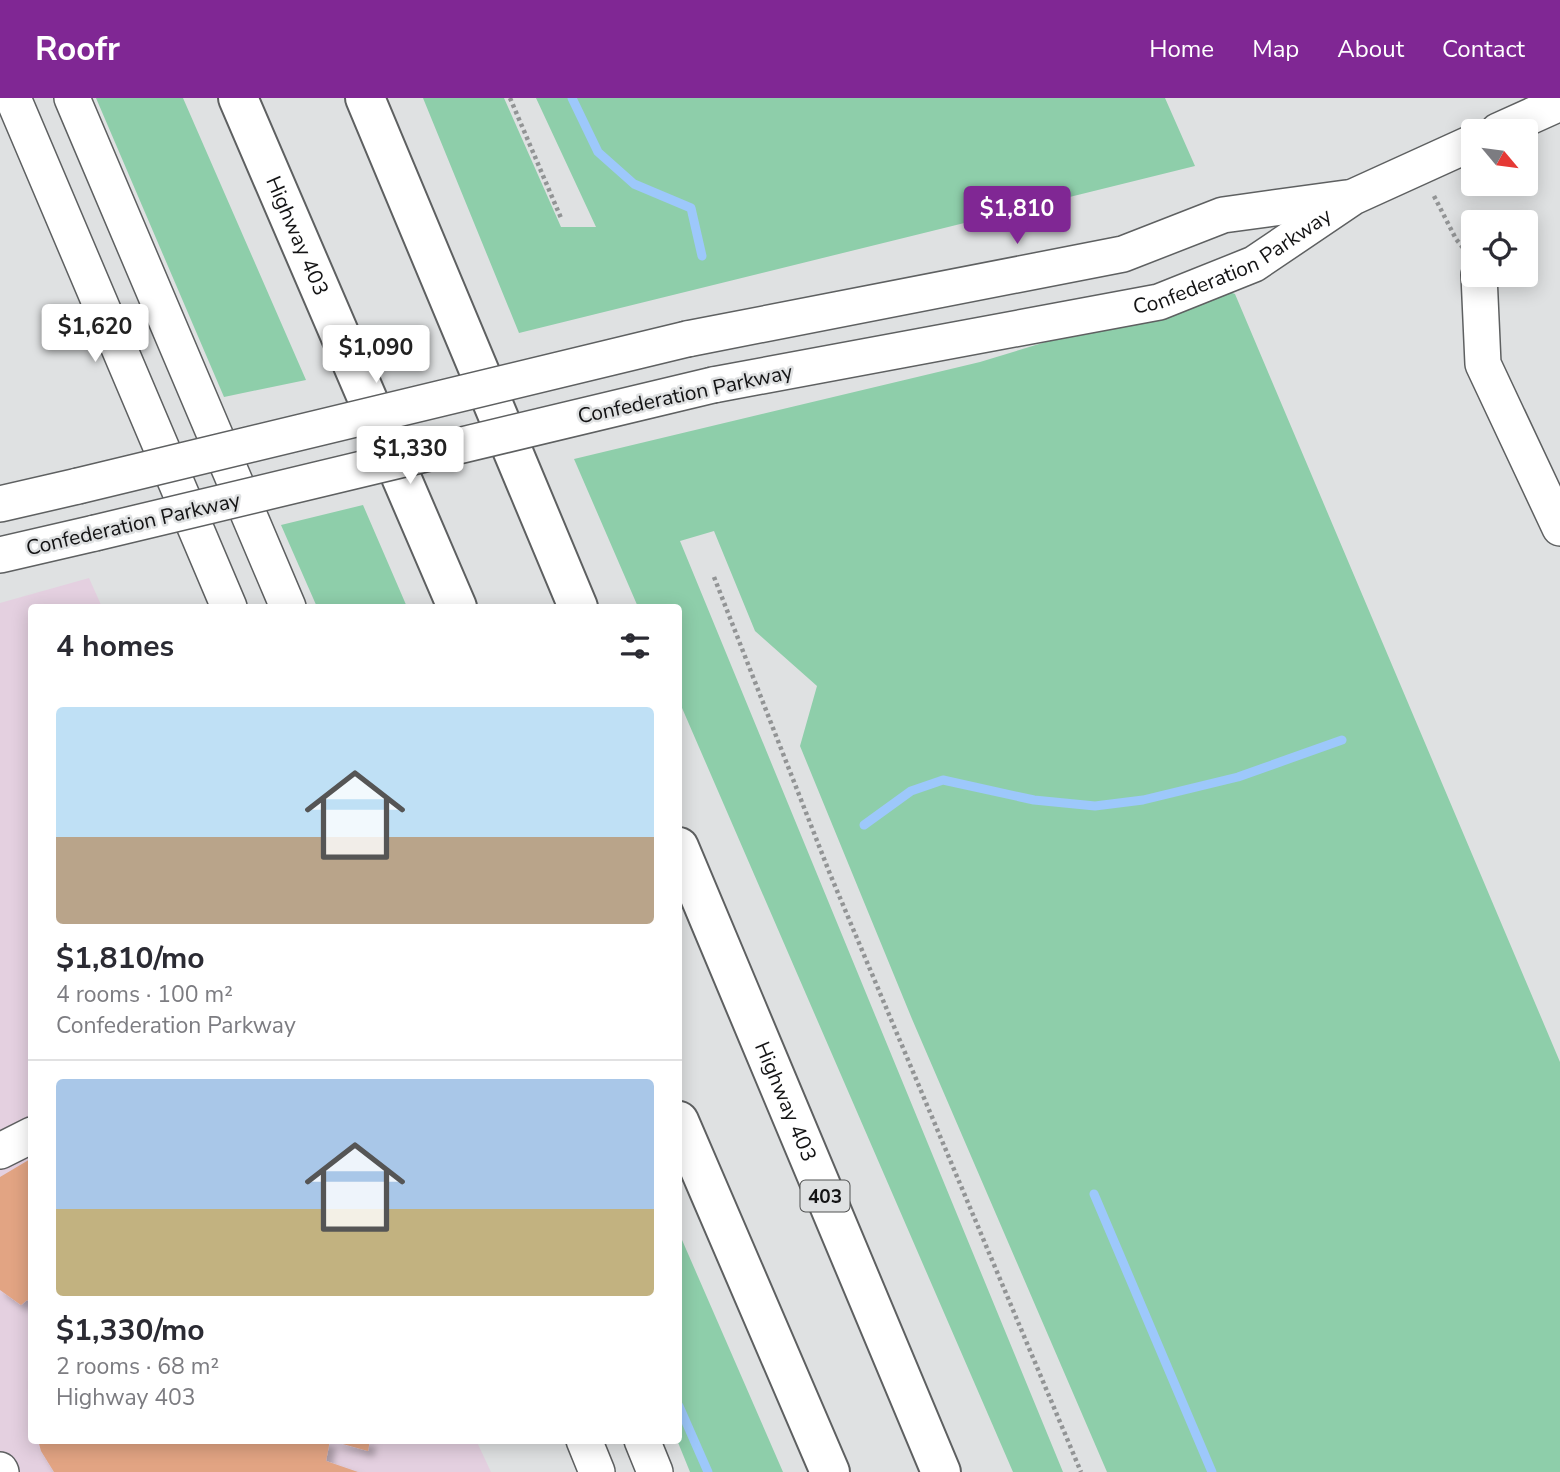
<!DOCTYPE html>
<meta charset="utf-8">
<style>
:root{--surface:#fff;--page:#f7f7f7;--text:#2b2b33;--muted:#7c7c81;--line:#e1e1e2;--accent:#802794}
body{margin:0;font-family:"Nunito Sans",sans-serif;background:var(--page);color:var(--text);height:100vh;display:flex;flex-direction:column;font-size:26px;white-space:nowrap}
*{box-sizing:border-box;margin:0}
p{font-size:23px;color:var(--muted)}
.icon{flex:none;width:38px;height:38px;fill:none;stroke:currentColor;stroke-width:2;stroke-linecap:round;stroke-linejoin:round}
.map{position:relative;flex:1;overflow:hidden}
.panel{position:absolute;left:28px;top:506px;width:654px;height:840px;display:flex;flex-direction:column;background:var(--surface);border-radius:7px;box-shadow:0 4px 18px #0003}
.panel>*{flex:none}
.needle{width:46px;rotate:119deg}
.buttons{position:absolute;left:1461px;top:21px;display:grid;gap:14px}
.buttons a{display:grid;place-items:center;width:77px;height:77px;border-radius:7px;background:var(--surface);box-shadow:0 4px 18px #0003;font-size:35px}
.price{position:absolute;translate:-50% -60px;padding:0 16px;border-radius:7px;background:#fff;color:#222;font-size:23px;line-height:46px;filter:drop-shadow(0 2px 4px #0008)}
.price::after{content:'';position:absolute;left:50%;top:42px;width:21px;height:16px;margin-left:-10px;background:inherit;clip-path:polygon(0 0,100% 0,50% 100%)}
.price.current{background:var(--accent);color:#fff}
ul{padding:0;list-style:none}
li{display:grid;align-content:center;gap:14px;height:371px;padding:0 28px}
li+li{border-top:2px solid var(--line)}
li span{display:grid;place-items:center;height:217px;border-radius:7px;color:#555}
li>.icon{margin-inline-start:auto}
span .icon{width:126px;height:126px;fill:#fffc;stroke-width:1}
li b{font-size:30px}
h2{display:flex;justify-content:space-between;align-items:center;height:84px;padding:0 28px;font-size:30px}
header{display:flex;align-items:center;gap:42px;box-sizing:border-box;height:98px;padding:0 35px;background:var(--accent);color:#fff}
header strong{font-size:33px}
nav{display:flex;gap:38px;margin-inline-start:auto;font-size:24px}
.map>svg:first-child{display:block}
</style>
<header>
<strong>Roofr</strong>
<nav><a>Home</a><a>Map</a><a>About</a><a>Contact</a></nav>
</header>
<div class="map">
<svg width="1560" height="1374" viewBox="0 0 1560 1374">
<defs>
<filter id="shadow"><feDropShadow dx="6" dy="6" stdDeviation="3.5" flood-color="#0004"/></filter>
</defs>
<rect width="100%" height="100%" fill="#dfe1e2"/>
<path fill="#e4d0e0" d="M89 480 102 509H32V1342H476L491 1374H0V505Z"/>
<path fill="#8eceaa" d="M96 0H183L306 282 224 299Z
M423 0H504L561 129H596L536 0H1165L1195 68 519 235Z
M1213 187 1235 196 1560 964V1374H1107L912 921 800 648 817 588 755 533 714 433 680 443 1063 1374H1013L679 603V509H638L574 361 980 264 1125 220Z
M363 407 407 509H317L281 427Z
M679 1135 783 1374H690L677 1342H679Z"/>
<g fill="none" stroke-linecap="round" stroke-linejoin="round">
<path stroke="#9dc8fb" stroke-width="9" d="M572 0 598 54 634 86 691 110 702 158
M864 727 911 693 943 682 1034 702 1095 708 1143 702 1238 679 1342 642
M1094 1096 1212 1374
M679 1308 708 1374"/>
</g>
<path fill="#e2a483" filter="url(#shadow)" d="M32 1060V1204L27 1202 21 1207 0 1192V1079Z
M30 1267H32L30 1310 28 1278Z
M38 1342H330L326 1363 358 1374H54L41 1353Z
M332 1342H370L368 1353 332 1343Z"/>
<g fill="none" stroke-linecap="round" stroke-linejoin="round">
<defs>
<g id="minor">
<path d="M13 0 229 509"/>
<path d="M72 0 288 509"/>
<path d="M1498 33 1560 5"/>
<path d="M1479 177 1483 266 1560 430"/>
<path d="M687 241 1123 156 1223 117 1346 100"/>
<path id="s1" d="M713 287 1159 204 1254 166 1353 99 1474 44"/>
<path d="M0 406 78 388"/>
<path d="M0 457 95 435"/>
<path d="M0 1053 32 1037"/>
<path d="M584 1342 597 1374"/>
<path d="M642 1342 655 1374"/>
<path d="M0 1372 1 1374"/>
</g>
<g id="highway">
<path id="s2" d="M238 0 457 509"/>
<path d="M365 0 578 509"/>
<path id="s3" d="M679 749 941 1374"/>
<path d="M679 1023 830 1374"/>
</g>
</defs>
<use href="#minor" stroke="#5e6061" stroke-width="38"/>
<use href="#highway" stroke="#5e6061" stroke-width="42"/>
<path stroke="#929495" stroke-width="4.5" stroke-dasharray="3.5 3.5" stroke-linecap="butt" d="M510 0 561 120
M1434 98 1456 141 1464 151
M714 479 830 776 1081 1374"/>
<use href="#minor" stroke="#fff" stroke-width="35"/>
<use href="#highway" stroke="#fff" stroke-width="38"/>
<defs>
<path id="minor-bridge" d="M78 388 687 241
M95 435 713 287"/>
</defs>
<use href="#minor-bridge" stroke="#5e6061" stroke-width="38" stroke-linecap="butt"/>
<use href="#minor-bridge" stroke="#fff" stroke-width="35"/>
</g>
<g text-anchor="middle" stroke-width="5" stroke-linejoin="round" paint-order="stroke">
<rect fill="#dfe1e2" stroke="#515252" stroke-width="2" x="800.5" y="1082.5" width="49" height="31" rx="5"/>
<g font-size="19" font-weight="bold" fill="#141415">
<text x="825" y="1105">403</text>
</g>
<g font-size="21" fill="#141415" stroke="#dfe1e2">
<text dy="7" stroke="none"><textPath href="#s2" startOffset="150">Highway 403</textPath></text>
<text dy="7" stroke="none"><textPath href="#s1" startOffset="537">Confederation Parkway</textPath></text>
<text transform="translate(685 296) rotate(-12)" y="7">Confederation Parkway</text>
<text transform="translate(133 426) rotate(-13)" y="7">Confederation Parkway</text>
<text dy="7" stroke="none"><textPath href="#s3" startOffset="276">Highway 403</textPath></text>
</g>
</g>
</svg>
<div class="buttons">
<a><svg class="needle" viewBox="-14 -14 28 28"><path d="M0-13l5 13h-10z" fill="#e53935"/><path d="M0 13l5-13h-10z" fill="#7c7c81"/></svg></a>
<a><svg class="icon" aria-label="locate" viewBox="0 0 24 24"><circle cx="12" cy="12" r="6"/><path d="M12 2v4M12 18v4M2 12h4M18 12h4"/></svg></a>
</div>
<b class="price current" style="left:1017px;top:148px">$1,810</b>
<b class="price" style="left:95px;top:266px">$1,620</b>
<b class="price" style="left:376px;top:287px">$1,090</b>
<b class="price" style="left:410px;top:388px">$1,330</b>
<section class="panel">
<h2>4 homes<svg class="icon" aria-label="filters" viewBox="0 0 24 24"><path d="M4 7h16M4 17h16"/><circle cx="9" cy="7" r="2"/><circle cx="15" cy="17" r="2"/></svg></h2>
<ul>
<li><span style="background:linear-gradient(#bfe0f5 60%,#b9a48a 0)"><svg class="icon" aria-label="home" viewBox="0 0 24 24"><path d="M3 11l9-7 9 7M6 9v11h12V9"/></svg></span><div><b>$1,810/mo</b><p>4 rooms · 100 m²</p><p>Confederation Parkway</p></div></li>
<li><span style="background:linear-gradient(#a9c7e8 60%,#c2b280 0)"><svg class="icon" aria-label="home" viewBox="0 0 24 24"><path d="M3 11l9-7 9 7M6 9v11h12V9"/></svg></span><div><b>$1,330/mo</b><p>2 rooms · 68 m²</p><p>Highway 403</p></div></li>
</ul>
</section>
</div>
